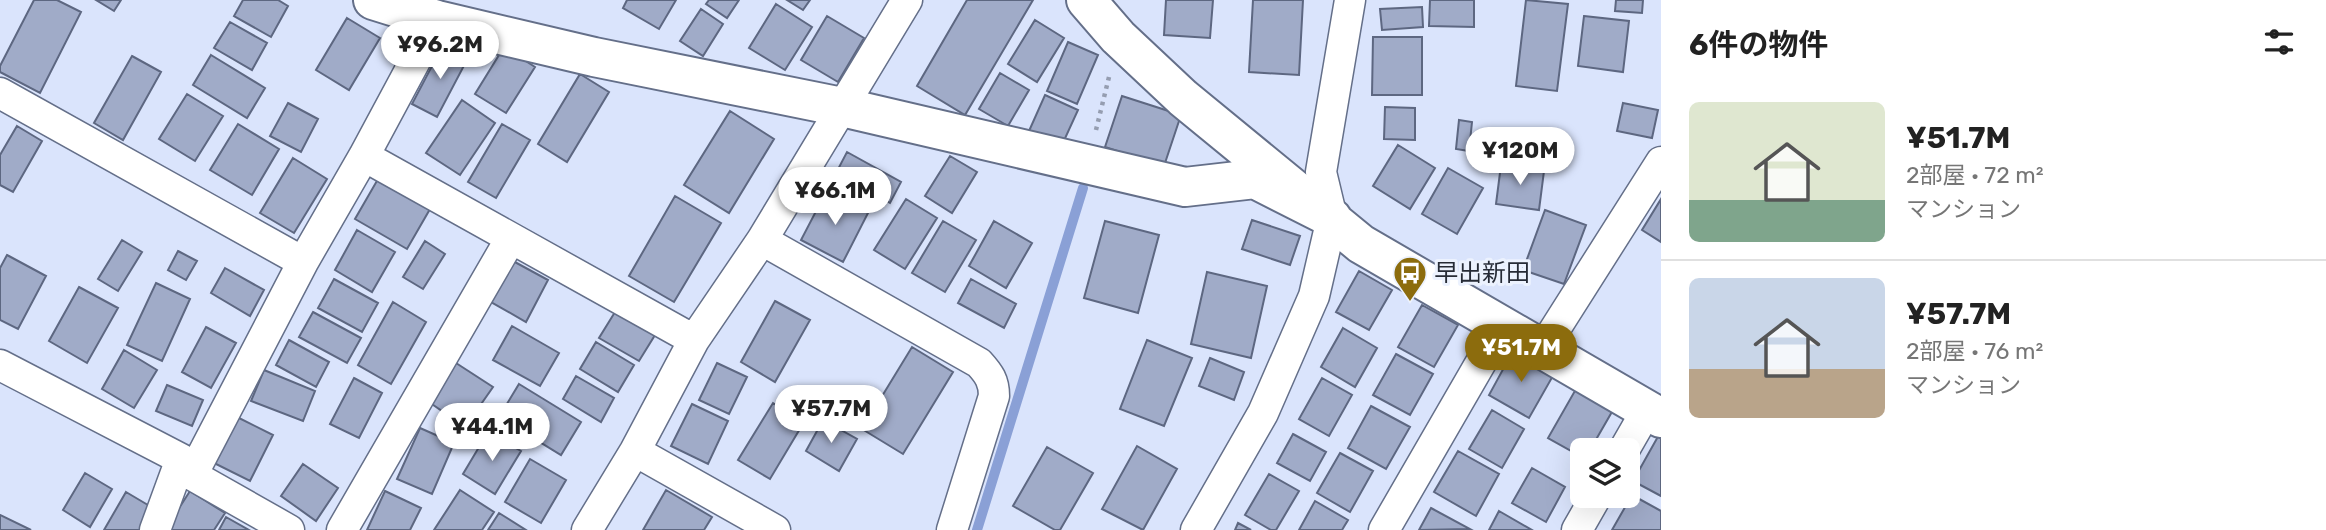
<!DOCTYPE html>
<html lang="ja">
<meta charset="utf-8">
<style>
:root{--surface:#fff;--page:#f6f6f6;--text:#222;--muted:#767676;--line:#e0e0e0;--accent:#8c6c0d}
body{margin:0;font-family:Rubik,"Noto Sans JP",sans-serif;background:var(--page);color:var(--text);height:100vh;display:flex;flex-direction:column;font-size:26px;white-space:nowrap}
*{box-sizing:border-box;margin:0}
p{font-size:23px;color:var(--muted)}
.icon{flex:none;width:38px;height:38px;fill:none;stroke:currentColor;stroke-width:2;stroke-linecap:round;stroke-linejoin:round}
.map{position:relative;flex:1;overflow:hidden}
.details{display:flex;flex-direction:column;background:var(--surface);width:665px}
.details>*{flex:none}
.tools{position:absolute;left:1570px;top:438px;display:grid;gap:14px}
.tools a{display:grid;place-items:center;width:70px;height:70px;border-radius:10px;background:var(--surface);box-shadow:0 7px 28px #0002;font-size:35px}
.price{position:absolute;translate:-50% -60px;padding:0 16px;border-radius:24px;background:#fff;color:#222;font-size:23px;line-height:46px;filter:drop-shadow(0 2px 4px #0008)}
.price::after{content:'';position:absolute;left:50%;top:42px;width:21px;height:16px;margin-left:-10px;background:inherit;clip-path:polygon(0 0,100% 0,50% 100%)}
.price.active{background:var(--accent);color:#fff}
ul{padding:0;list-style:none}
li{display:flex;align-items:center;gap:21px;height:175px;padding:0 28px}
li+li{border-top:2px solid var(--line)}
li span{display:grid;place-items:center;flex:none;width:196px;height:140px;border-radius:10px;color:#555}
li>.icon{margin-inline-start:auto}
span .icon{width:84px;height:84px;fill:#fffc;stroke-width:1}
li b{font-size:30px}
h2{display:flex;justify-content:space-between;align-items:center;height:84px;padding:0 28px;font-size:30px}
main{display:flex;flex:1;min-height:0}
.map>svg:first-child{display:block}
</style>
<main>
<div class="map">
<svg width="1661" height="530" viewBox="0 0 1661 530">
<rect width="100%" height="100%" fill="#dae4fc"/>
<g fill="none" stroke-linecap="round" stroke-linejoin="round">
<path stroke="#8aa0d6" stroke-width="10" d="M977 530 1083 188"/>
</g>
<path fill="#a0abc8" stroke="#5d6781" stroke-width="2" d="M34 0H57L81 12 40 93 0 72V66Z
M96 0H121L114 11Z
M243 0H278L288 6 271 37 234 16Z
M627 0H676L659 29 623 8Z
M709 0H739L727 18 706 4Z
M787 0H810L803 10Z
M967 0H1033L965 115 917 86Z
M1166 0H1213L1210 38 1164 35Z
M1253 0H1303L1299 75 1249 72Z
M1430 0H1474V27L1429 26Z
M1526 0 1568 4 1557 91 1516 86Z
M1616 0H1643L1642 13 1615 11Z
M776 4 812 27 785 70 749 48Z
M1422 7 1423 27 1382 30 1380 9Z
M701 9 723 24 703 56 680 41Z
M827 16 864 38 838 82 801 60Z
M1584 16 1629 21 1623 72 1578 66Z
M347 18 380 38 349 90 316 70Z
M1035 20 1064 38 1037 82 1008 64Z
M230 22 267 43 252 70 214 48Z
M1373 37H1422V95H1372Z
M1068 42 1098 55 1077 104 1047 91Z
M443 45 468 58 437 117 412 104Z
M504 47 535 67 506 113 475 94Z
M211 55 265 88 247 118 193 85Z
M132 56 161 72 123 140 94 123Z
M1000 73 1029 90 1008 126 979 109Z
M580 74 609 92 567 162 538 144Z
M187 94 223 116 195 161 159 139Z
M1045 95 1078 110 1062 145 1029 131Z
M1122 96 1181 115 1164 166 1105 147Z
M462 100 495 123 460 175 426 153Z
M288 103 318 119 301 152 270 136Z
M1623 103 1658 110 1652 138 1617 131Z
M1385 107 1415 108V140L1384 139Z
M730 111 774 139 729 213 684 185Z
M1459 120 1472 122 1469 151 1456 149Z
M238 124 279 149 252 195 210 170Z
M502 124 530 140 496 198 468 182Z
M17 126 42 141 13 192 0 185V155Z
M1398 145 1435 168 1410 209 1373 186Z
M847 152 901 182 890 203 836 173Z
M950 156 977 172 952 213 925 196Z
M293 158 327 179 294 233 260 213Z
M1501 165 1544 171 1539 210 1496 204Z
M1448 168 1483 188 1457 234 1422 214Z
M378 179 430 209 407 249 355 219Z
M826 192 868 213 843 262 801 240Z
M675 196 721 223 674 302 629 276Z
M906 199 937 218 905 269 874 250Z
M1661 199V242L1642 230Z
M1545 210 1586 225 1564 284 1523 270Z
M1252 220 1300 236 1290 265 1242 249Z
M943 221 976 240 945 292 912 273Z
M994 221 1032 243 1006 288 969 266Z
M1105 221 1159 235 1138 313 1084 298Z
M357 230 395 252 372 292 335 270Z
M122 240 142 252 118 291 98 279Z
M425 241 445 254 423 289 403 277Z
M178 251 197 261 186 280 168 270Z
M7 255 46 276 18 329 0 320V268Z
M513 261 548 280 526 322 491 302Z
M225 268 264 290 250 316 211 293Z
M1359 271 1392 290 1369 330 1336 312Z
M1207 272 1267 286 1251 358 1191 344Z
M334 279 378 303 362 332 318 308Z
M971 279 1016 304 1004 328 958 303Z
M156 283 190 299 162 361 127 345Z
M79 287 118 308 87 363 49 341Z
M775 301 810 320 775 382 741 362Z
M393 302 426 322 391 384 358 365Z
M1422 305 1458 325 1434 367 1398 347Z
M313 312 361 338 347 363 299 337Z
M615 312 655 335 639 361 599 338Z
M512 326 559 353 540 386 493 360Z
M206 327 236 343 211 388 182 372Z
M1343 328 1377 348 1355 387 1321 367Z
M289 340 329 362 316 387 276 365Z
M1147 340 1192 358 1164 426 1120 409Z
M596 342 634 365 618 392 580 369Z
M912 347 953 372 903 454 862 429Z
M124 350 157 370 134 408 102 389Z
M1513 351 1554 374 1529 418 1489 395Z
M1396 354 1433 374 1410 415 1373 395Z
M1210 358 1244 372 1234 400 1199 386Z
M456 363 493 387 465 427 429 402Z
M717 363 747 377 729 414 699 400Z
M264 370 315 391 303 421 251 401Z
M576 376 614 398 601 422 563 399Z
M354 378 382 393 359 438 330 424Z
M1322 378 1352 395 1329 436 1299 419Z
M519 384 581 422 561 455 499 417Z
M167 385 203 400 192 426 156 411Z
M1576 389 1613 410 1590 450H1582V457L1548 438Z
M773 403 804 422 770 479 738 460Z
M692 404 728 421 708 464 671 446Z
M1371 406 1410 427 1386 469 1348 448Z
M1492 410 1524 429 1502 468 1469 449Z
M237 417 273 435 250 481 214 463Z
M823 420 857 439 839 471 806 451Z
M420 428 454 443 432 494 397 479Z
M488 432 521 451 495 494 463 474Z
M1660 433H1661V496L1633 481Z
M1293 434 1326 452 1310 481 1277 463Z
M1137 446 1177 469 1143 530 1102 509Z
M1047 447 1093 473 1060 530H1055L1013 506Z
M1458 451 1499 474 1476 516 1434 492Z
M1340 453 1373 471 1350 512 1317 493Z
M530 459 566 480 541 523 505 502Z
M303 464 338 488 316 521 281 496Z
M1532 468 1565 487 1546 522 1512 503Z
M85 473 112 489 90 527 63 510Z
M1269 474 1299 491 1276 530H1271L1245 515Z
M460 490 494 512 482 530H434Z
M666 490 712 517 704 530H643Z
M190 491 225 513 214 530H165Z
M385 491 421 508 410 530H367Z
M126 492 153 508 140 530H104Z
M1632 495 1661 511V530H1612Z
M1315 501 1348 520 1342 530H1299Z
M1431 508 1470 529 1419 530Z
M1499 511 1532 530H1489Z
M499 513 526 530H488Z
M0 515 31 530H0Z
M226 517 249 530H219Z
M1238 523 1251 530H1235Z"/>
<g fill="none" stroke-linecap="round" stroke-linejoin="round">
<defs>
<path id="street" d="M0 93 303 262
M364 156 694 340
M762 240 979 363C989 374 994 381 994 396L952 530
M1543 348 1661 162
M0 365 181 459 192 475 289 530
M1624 450 1647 410
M635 451 775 530
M192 475 303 262 364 156 437 20
M155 530 181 459
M342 530 511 238
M587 530 635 451 694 340 762 240 907 0
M1196 530 1263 413 1314 296 1332 218 1321 172 1350 0
M1384 530 1502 326
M1577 530 1597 495"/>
<path id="secondary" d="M373 0 437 20 594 57 842 107 1185 187 1255 179 1332 218
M1086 0 1118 37 1183 98 1361 244 1661 418"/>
</defs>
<use href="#street" stroke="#646f89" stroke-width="33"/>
<use href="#secondary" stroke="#646f89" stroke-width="42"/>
<path stroke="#959db0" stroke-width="4.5" stroke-dasharray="3.5 5" stroke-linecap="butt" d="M1096 130 1109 77"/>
<use href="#street" stroke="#fff" stroke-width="30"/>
<use href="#secondary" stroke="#fff" stroke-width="38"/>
</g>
<defs>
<symbol id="bus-pin" viewBox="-11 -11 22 30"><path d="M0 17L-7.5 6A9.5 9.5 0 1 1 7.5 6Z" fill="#8c6c0d" stroke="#ecf2fe"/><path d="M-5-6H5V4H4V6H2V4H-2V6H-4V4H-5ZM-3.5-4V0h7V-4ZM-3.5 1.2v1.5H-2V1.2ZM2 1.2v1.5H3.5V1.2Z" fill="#fff"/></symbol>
</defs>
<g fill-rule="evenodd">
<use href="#bus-pin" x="1391" y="254" width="38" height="52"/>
</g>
<g text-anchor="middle" stroke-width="6" stroke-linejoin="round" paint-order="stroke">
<g font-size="24" fill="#262b36" stroke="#ecf2fe" text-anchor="start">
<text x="1434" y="281">早出新田</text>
</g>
</g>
</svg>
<div class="tools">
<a><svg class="icon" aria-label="layers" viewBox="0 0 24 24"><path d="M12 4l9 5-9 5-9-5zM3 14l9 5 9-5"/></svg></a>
</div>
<b class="price" style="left:440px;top:81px">¥96.2M</b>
<b class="price" style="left:1520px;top:187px">¥120M</b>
<b class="price" style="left:835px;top:227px">¥66.1M</b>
<b class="price active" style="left:1521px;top:384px">¥51.7M</b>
<b class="price" style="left:831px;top:445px">¥57.7M</b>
<b class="price" style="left:492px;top:463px">¥44.1M</b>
</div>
<section class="details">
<h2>6件の物件<svg class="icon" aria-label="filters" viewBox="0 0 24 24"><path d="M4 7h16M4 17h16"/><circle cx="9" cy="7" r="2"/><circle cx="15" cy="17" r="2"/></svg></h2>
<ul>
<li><span style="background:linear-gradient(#dfe7d0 70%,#7fa58c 0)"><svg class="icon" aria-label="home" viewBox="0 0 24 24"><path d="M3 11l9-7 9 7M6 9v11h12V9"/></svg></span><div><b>¥51.7M</b><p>2部屋 · 72 m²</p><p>マンション</p></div></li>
<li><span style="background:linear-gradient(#c9d6e8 65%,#b9a48a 0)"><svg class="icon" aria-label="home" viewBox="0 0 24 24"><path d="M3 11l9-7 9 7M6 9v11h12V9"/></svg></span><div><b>¥57.7M</b><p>2部屋 · 76 m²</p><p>マンション</p></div></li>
</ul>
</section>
</main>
